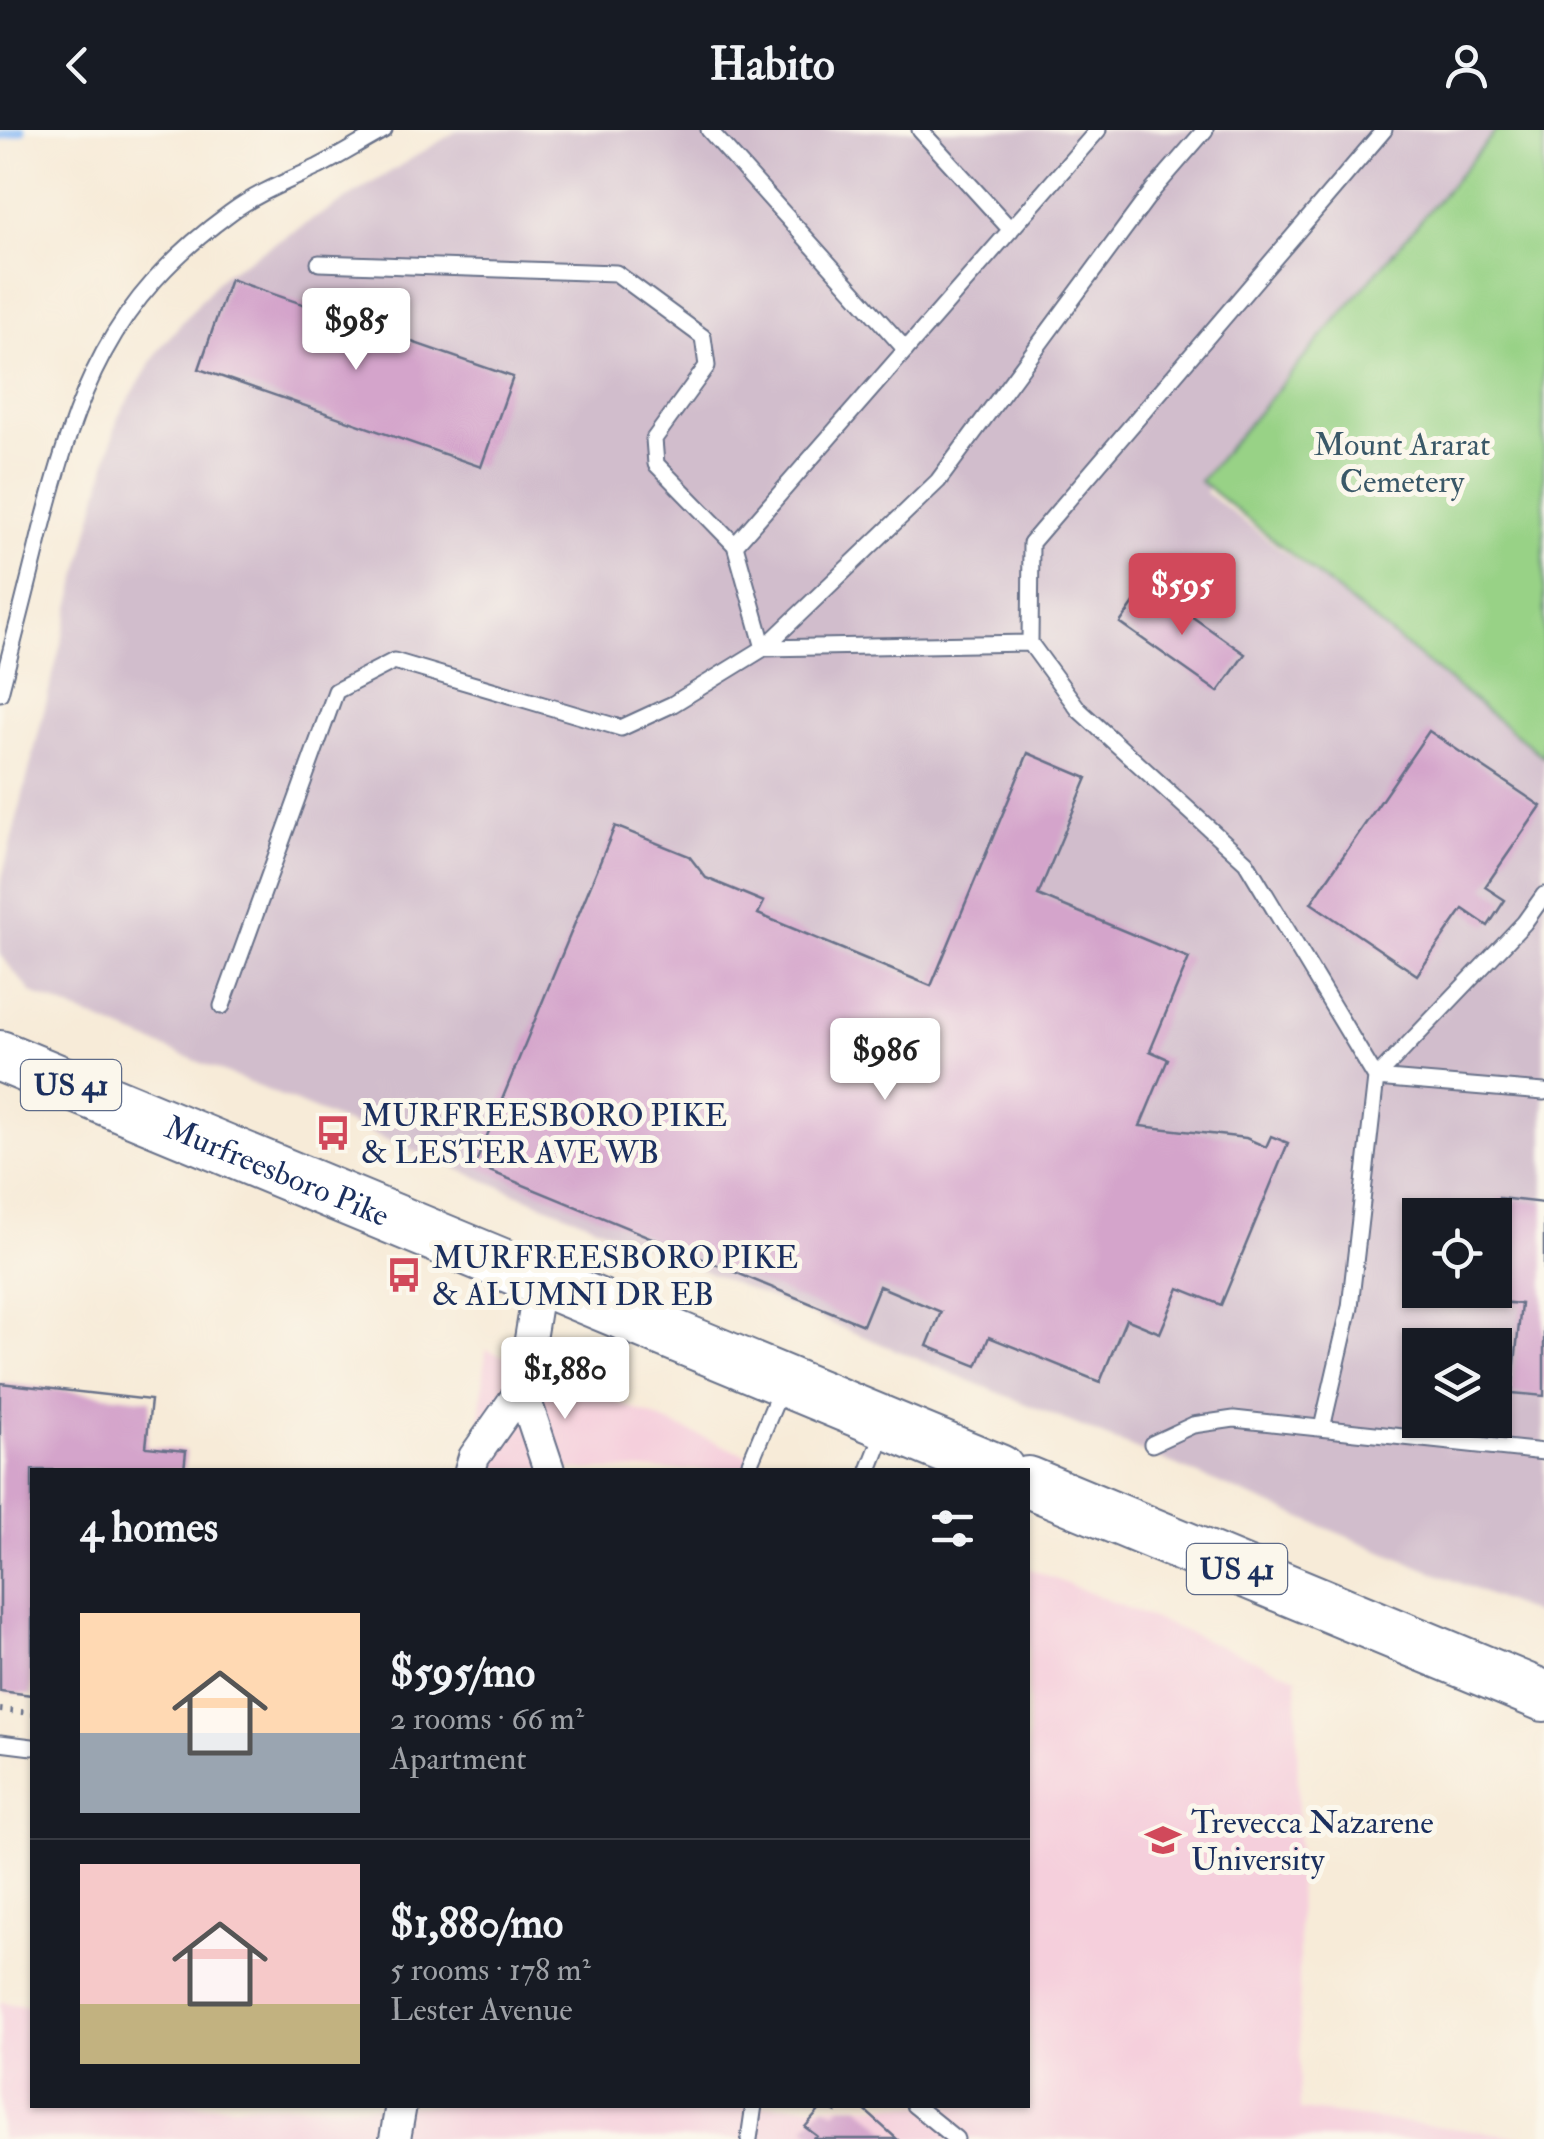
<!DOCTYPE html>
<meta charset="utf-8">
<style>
:root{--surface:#171b24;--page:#20242c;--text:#f1f3f6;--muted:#9ea1a6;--line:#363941;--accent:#d1495b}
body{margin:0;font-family:"IM FELL Double Pica",serif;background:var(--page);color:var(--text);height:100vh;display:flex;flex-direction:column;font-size:38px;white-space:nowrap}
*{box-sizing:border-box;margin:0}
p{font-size:32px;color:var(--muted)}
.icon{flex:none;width:55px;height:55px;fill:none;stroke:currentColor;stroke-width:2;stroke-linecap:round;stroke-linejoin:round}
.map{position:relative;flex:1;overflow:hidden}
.sheet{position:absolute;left:30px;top:1338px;width:1000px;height:640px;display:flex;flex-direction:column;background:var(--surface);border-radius:0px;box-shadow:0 2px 8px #0004}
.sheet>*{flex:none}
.fabs{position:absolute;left:1402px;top:1068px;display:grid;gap:20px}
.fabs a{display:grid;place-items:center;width:110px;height:110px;border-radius:0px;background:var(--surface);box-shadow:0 2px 8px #0004;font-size:50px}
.price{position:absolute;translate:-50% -85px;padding:0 22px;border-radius:10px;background:#fff;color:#222;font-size:32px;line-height:65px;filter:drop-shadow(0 2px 5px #0008)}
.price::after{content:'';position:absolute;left:50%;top:60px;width:30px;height:22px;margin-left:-15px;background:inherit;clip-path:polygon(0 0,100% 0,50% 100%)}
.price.current{background:var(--accent);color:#fff}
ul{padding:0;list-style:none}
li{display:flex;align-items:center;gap:30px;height:250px;padding:0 50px}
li+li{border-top:2px solid var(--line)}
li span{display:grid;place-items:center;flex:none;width:280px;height:200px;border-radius:0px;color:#555}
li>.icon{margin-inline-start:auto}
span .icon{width:120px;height:120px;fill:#fffc;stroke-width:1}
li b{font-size:42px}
h2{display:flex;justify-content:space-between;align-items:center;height:120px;padding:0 50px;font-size:42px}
header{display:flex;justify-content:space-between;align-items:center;height:130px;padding:0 50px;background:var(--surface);font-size:45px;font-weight:700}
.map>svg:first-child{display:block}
</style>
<header><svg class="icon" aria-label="back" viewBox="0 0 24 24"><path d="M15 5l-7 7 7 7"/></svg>Habito<svg class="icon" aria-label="person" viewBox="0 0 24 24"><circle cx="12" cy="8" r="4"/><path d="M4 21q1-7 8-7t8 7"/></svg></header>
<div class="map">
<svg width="1544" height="2009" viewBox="0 0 1544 2009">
<rect width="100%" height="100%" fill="#fbf7ec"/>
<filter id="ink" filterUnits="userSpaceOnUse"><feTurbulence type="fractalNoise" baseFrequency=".01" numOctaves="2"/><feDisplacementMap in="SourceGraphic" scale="20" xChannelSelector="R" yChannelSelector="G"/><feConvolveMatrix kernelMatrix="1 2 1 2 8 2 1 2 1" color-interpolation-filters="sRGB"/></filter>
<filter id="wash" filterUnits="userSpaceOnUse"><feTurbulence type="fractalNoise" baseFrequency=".0048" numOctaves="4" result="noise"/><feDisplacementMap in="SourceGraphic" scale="40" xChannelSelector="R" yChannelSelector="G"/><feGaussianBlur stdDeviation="2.25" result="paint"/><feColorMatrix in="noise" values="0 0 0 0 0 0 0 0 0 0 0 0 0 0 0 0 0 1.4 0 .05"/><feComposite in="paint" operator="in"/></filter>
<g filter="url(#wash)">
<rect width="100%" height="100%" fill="#f7ebd8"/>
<path fill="#f5cfdc" d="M486 1219 784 1340H476Z
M1028 1438 1297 1547 1300 1980 1544 2009H0V1872L32 1877V1975H1028Z"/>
<path fill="#d1bdcc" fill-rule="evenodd" d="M458 0H1515L1205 362 1544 618V1488L32 863 0 825V756L118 287 160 218 223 145ZM1420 1085H1495V1160H1420ZM1420 1215H1495V1290H1420Z"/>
<path fill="#98d286" stroke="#5a8072" stroke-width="2.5" d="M1497 0H1544V627L1200 351Z"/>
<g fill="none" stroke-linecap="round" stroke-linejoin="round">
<path stroke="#89baf5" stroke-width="10" d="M0 6 21 0"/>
</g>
<g id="blocks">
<path fill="#d4a4cb" d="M230 149 513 247 481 337 199 239Z
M1147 455 1245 524 1218 562 1120 493Z
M1429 601 1541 676 1485 757 1505 770 1488 796 1463 779 1417 845 1311 773Z
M1028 623 1087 648 1038 765 1189 828 1150 921 1168 929 1140 996 1246 1008 1266 1017 1271 1006 1288 1013 1221 1175 1179 1158 1160 1203 1126 1189 1100 1252 989 1207 977 1236 927 1216 941 1182 879 1156 863 1195 475 1035 615 696 689 726 706 748 764 772 758 784 931 856Z
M1499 1068 1544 1073V1266L1512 1263 1521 1174 1488 1171 1489 1160H1495Z
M0 1253 151 1270 146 1317 186 1321 184 1340H32V1565L0 1561Z
M824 1975 836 1982 842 1975H859L897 2009H814L817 2006 805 1997Z"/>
</g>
</g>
<g filter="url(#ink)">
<use href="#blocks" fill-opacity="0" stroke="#687189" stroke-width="2.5"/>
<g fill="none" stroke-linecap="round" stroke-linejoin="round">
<defs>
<path id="lane" d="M709 0 906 220
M920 0 1011 100
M319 133 616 143 703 207 707 236 654 309 656 334 735 415 764 518 1030 513
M735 415 1098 0
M0 563C14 509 28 455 41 401 77 262 109 171 230 83 257 63 288 51 318 37 340 26 362 12 384 0
M222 876 336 561 394 531 621 598 673 574 764 518 938 351 1153 60 1205 0
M1376 948 1524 793 1544 765
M1376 948 1544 962
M1322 1298 1350 1177 1376 948 1246 732 1079 580 1030 513 1031 413 1384 0
M1152 1314 1193 1295 1234 1289 1544 1322
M747 1340 781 1259
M869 1340 884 1302
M0 1613 32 1617
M914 1975 956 2009
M749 2009 754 1975"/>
<path id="street" d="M522 1259 549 1340
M470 1340 474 1327 522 1259 540 1148
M395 2009 401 1975"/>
<g id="primary">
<path id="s1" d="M0 926 999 1340"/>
<path d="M1028 1352 1544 1566"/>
</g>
</defs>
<use href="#lane" stroke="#687189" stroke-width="19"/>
<use href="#street" stroke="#687189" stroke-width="34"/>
<use href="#primary" stroke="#687189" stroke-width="54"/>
<path stroke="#687189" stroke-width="6" stroke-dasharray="2.5 8" stroke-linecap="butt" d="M0 1580 32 1583"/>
<use href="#lane" stroke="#fff" stroke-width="15"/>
<use href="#street" stroke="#fff" stroke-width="30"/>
<use href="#primary" stroke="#fff" stroke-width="50"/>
</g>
</g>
<defs>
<symbol id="bus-bare" viewBox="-9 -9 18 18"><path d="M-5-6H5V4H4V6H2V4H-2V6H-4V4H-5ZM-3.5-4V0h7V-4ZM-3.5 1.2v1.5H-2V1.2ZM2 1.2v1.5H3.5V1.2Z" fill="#d1495b" stroke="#fbf7ec" stroke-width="2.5" paint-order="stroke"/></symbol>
<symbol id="university-bare" viewBox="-9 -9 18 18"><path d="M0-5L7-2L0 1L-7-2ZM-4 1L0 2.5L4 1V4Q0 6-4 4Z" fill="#d1495b" stroke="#fbf7ec" stroke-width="2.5" paint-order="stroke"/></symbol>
</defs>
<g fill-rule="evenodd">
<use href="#bus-bare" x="308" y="978" width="50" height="50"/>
<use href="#bus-bare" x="379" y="1120" width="50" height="50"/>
<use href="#university-bare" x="1138" y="1685" width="50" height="50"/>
</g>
<g text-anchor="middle" stroke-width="10" stroke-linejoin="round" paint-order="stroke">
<g fill="#fbf7ec" stroke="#5e6b89" stroke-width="2.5">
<rect x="21" y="930" width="100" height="50" rx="8"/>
<rect x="1187" y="1414" width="100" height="50" rx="8"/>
</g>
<g font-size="30" font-weight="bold" fill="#1b2f5e">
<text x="71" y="965">US 41</text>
<text x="1237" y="1449">US 41</text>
</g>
<g font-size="32" fill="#3a5868" stroke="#fbf7ec">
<text x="1402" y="325">Mount Ararat<tspan x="1402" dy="37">Cemetery</tspan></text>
</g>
<g font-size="32" fill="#1b2f5e" stroke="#fbf7ec" text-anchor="start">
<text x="361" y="996">MURFREESBORO PIKE<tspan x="361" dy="37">&amp; LESTER AVE WB</tspan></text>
<text x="432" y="1138">MURFREESBORO PIKE<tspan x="432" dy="37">&amp; ALUMNI DR EB</tspan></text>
<text x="1191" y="1703">Trevecca Nazarene<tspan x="1191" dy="37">University</tspan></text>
</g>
<g font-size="32" fill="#1b2f5e" stroke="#fbf7ec">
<text dy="11" stroke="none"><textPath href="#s1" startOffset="300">Murfreesboro Pike</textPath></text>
</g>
</g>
</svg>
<div class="fabs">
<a><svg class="icon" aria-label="locate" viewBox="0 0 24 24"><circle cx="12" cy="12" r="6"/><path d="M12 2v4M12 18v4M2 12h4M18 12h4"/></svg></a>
<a><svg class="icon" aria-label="layers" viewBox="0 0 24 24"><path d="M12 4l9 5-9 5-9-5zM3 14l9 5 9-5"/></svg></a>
</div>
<b class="price" style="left:356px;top:243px">$985</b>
<b class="price current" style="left:1182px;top:508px">$595</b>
<b class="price" style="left:885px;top:973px">$986</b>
<b class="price" style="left:565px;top:1292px">$1,880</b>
<section class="sheet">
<h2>4 homes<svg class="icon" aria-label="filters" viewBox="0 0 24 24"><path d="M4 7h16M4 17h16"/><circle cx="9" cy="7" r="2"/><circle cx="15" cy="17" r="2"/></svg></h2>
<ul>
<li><span style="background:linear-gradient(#ffd9b3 60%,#9aa5b1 0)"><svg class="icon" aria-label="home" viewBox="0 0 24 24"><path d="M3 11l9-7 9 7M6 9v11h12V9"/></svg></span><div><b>$595/mo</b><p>2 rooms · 66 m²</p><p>Apartment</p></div></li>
<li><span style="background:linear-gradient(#f6c9c9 70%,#c2b280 0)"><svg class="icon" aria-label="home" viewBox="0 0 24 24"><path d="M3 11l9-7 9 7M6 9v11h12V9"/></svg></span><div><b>$1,880/mo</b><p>5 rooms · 178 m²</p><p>Lester Avenue</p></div></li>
</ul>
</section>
</div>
